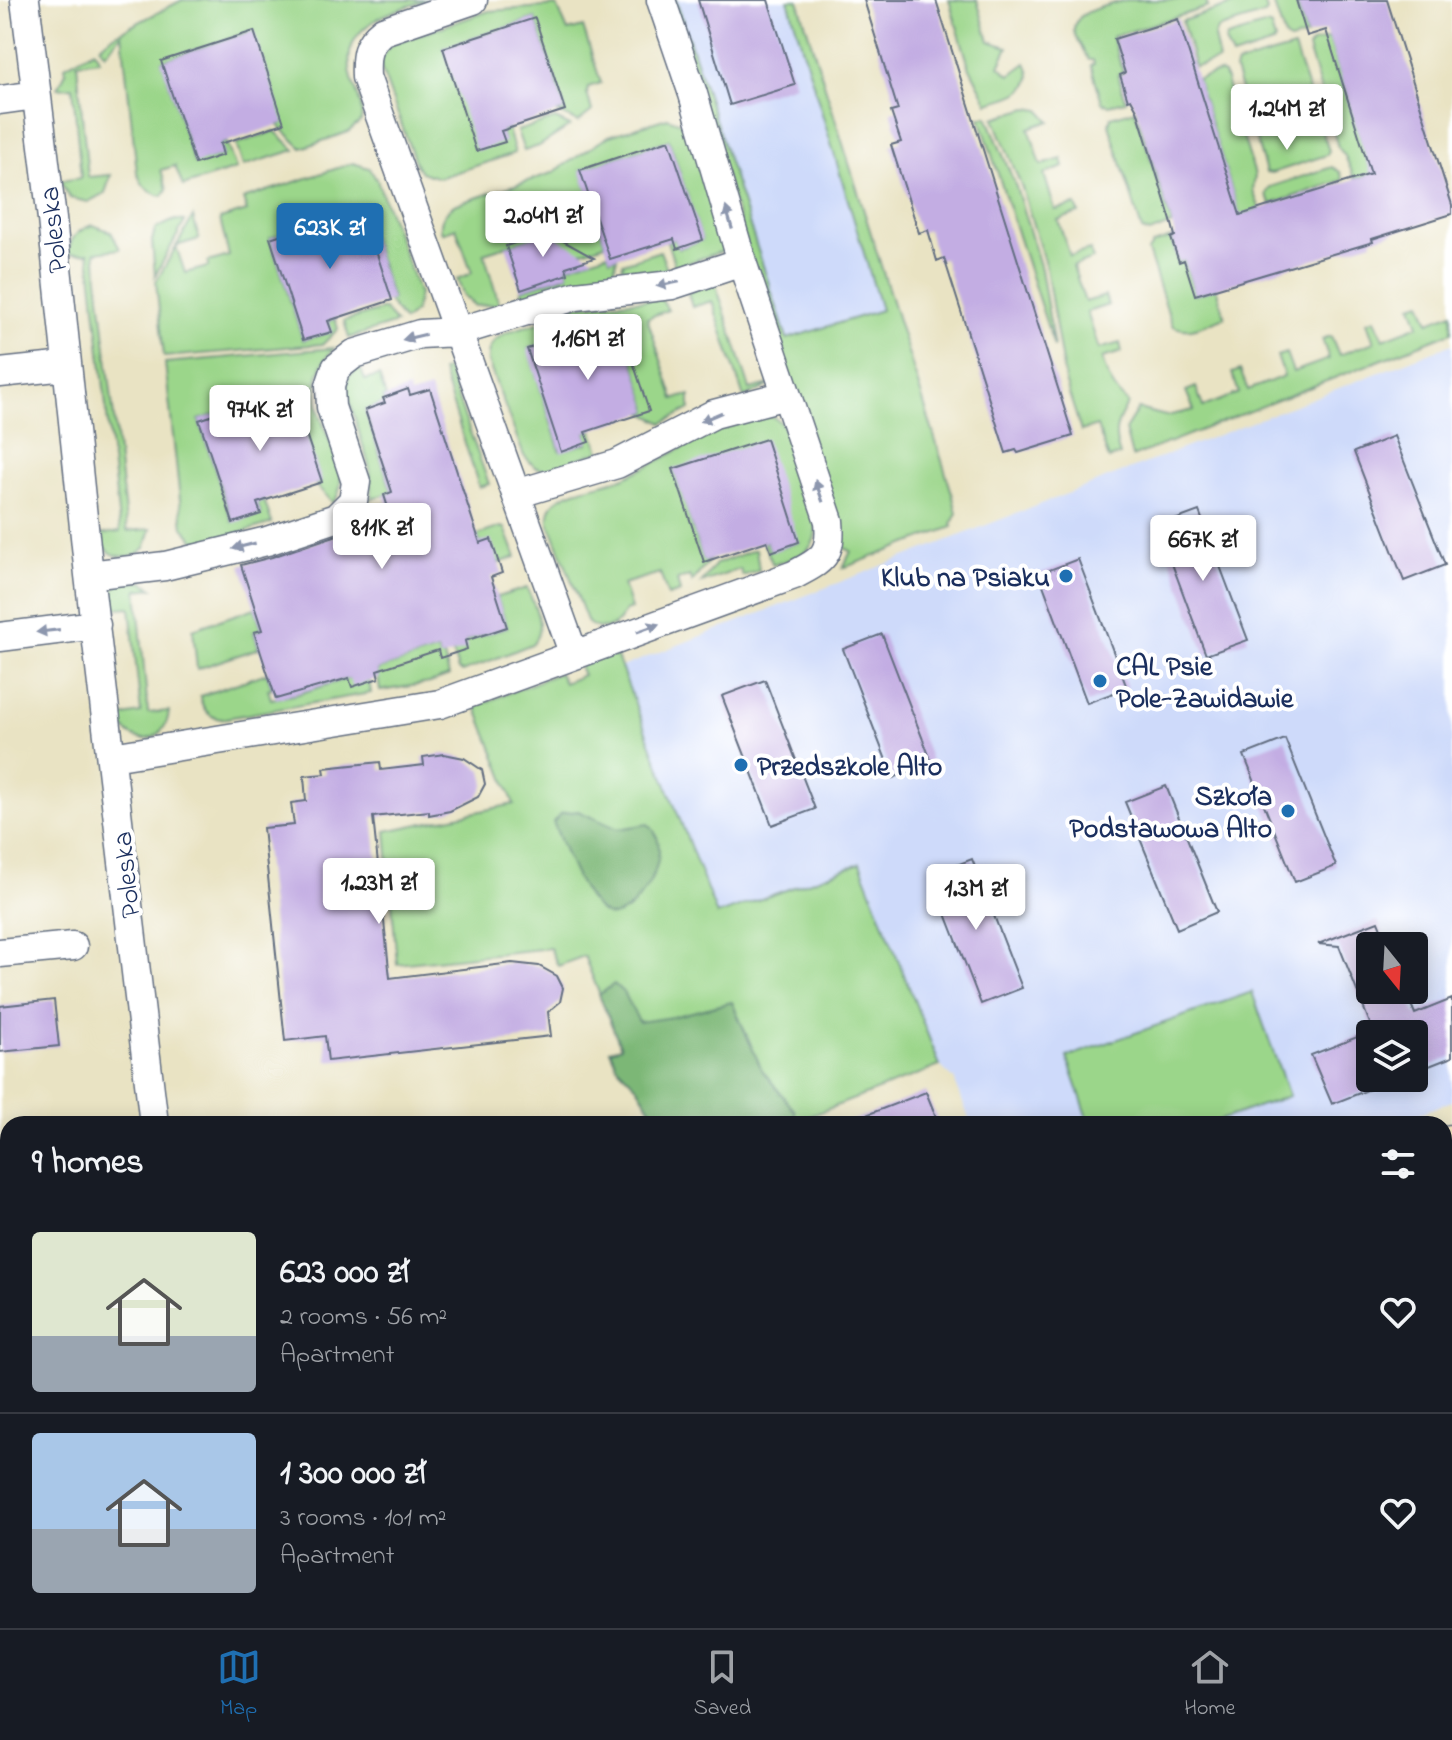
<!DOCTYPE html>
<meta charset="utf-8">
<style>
:root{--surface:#171b24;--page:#20242c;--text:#f1f3f6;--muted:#9ea1a6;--line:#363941;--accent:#1f6fb2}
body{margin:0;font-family:"Indie Flower",sans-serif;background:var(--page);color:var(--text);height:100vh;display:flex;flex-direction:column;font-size:30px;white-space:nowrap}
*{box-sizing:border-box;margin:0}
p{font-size:26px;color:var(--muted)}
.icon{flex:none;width:44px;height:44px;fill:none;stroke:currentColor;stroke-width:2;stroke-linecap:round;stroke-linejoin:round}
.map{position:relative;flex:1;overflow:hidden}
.panel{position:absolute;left:0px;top:1116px;width:1452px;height:512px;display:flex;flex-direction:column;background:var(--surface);border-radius:24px 24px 0 0;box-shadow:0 4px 20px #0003}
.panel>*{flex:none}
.needle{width:52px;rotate:162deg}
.buttons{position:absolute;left:1356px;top:932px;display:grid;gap:16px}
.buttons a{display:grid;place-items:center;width:72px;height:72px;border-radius:8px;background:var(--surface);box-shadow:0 4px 20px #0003;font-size:40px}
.price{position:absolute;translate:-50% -68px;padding:0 18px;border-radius:8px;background:#fff;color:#222;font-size:26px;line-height:52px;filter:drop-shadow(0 2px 4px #0008)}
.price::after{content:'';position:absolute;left:50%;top:48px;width:24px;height:18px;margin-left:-12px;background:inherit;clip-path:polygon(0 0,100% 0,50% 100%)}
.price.current{background:var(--accent);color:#fff}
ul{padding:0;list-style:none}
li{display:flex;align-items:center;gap:24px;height:200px;padding:0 32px}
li+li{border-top:2px solid var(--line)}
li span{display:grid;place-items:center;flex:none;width:224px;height:160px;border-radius:8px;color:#555}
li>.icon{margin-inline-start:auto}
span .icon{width:96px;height:96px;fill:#fffc;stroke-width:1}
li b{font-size:34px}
h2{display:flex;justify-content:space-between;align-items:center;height:96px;padding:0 32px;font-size:34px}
.tabs{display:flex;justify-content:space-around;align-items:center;height:112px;border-top:2px solid var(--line);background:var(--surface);font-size:22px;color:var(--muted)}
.tabs a{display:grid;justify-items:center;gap:4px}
.tabs .current{color:var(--accent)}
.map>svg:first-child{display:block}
</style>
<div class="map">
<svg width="1452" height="1628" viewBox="0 0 1452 1628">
<rect width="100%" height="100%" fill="#fff"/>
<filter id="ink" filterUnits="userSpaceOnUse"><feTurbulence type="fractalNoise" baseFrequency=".0125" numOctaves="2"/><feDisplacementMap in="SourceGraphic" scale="16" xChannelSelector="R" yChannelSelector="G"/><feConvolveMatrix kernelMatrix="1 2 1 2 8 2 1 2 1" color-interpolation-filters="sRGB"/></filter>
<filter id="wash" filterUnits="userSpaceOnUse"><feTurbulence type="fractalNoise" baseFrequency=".006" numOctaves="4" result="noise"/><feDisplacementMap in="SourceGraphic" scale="32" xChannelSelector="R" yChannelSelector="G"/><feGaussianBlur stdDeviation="1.8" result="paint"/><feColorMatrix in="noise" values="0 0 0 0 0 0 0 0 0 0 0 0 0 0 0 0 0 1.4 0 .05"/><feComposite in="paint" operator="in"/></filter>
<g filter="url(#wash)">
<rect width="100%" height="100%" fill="#e9e3c3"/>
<path fill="#cedafa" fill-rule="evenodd" d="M675 0H788L885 309 785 340Z
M1452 344V1101L1392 1124H971L954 1079 940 1066 860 863 717 915 619 668ZM1370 946H1414V990H1370ZM1370 1034H1414V1078H1370Z"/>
<path fill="#b9c4de" d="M1452 1208V1628H0V1586L8 1585V1620H1444V1211Z"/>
<path fill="#9bd68a" stroke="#5b8274" stroke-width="2" d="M182 0H427C388 13 337 25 352 79 356 93 364 105 361 121L348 132 302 148 278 125 283 123 253 31 162 61 194 163 223 155 220 144 226 142 236 169 183 186 175 166 161 170 167 189 163 196C149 194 141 185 137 172L122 34 105 54 99 46 114 35Z
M671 0H676L787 339 881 310 788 0H798L952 493 957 513 952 523 953 527 843 568 851 551 840 546Z
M949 0H977L989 41 1008 47 999 66 1010 75 1026 63C1041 91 1009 98 988 103L969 66Z
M1126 0H1206L1208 7 1112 37 1123 72 1118 74 1126 101 1109 105 1102 102 1091 65 1094 64 1093 60H1089C1085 51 1076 41 1074 31 1072 10 1111 5 1126 0Z
M1247 0H1263L1267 11 1265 14 1217 29 1214 37 1219 60 1195 67 1182 21Z
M1277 0H1296L1307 36 1290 41 1285 38 1274 5Z
M557 6 568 31 583 27 601 83 588 87 587 93 592 111 578 122 558 113 565 110 535 18 443 48 504 142 501 131 508 129 515 153 439 178 421 172 416 164 381 68C381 57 384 50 394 43L489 11Z
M1267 25 1271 27 1275 40 1273 44 1232 57 1225 42 1227 37Z
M1329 38 1372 174 1355 179 1345 156 1338 147 1308 48 1312 43Z
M1294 48 1329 151 1327 155 1272 173 1266 172 1235 70 1237 64Z
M94 50 100 60 77 63 88 177 111 175 105 193 88 202 70 198 60 181 81 178 73 87 58 88 66 72 65 66Z
M1219 72 1224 74 1255 175 1253 191 1260 209 1240 216 1197 79Z
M1028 108 1040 110 1050 121 1029 128 1041 165 1062 159 1064 167 1044 174 1055 210 1076 205 1079 213 1058 220 1070 256 1090 250 1093 259 1073 266 1085 302 1105 296 1108 305 1087 312 1099 349 1120 343 1122 352 1102 358C1107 377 1114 391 1128 403 1116 423 1112 433 1120 455L1109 459 1097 426 1081 431 1065 381 1046 268 1022 188 994 118Z
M1135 110 1172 224 1150 233 1142 230 1109 124 1111 117Z
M987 116 1016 187 1041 269 1054 347 980 118Z
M667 118 679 122 688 131 726 250 675 267 667 241 674 239 678 249 702 240 669 140 581 170 605 244 574 254 558 241 554 231 484 253 499 304 475 306 464 296 457 279 472 273 456 228 442 233C438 221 444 212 454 205L552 173 609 136Z
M555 119 570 126 539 146 524 151 517 131Z
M275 131 295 150 243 166 236 144Z
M353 163 369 168 377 180 419 293 415 312 404 321 388 301 392 299 362 208 270 238 303 340 331 332 328 321 335 318 338 329 323 344 164 357 156 282 193 217 199 239 176 246 185 273 208 267V262L229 256 220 219 247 211 243 199Z
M1332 167 1340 172 1343 180 1271 204 1266 194 1270 187Z
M175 220 185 221 155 276 152 241 155 229Z
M93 225 111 232 120 249 95 252 127 531 151 529 145 548C127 563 106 558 98 535L120 532 89 253 68 254C70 238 77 230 93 225Z
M1171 238 1179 262 1184 260 1195 295 1216 288 1225 317C1208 323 1188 336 1172 325L1148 251 1153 244Z
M660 251 667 269 650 274 621 276 623 263Z
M608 253 610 259 617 257 613 277 572 281 523 297 521 290 568 275 566 267Z
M714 279 750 389 774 383 744 398 712 301 692 307 688 293Z
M661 299 668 310 647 318 674 399 690 395V409L663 423 644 413 649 411 619 319 528 349 560 451 588 443 585 431 592 430 600 451 546 470 535 467 524 456 488 362C485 331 522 328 544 322L543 315 578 305Z
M1421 302 1429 322 1452 313V332L1132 457 1125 430 1138 409 1166 416 1194 410 1186 391 1196 387 1203 407 1239 393 1232 373 1240 370 1248 390 1284 376 1277 356 1286 353 1293 372 1329 359 1322 339 1331 336 1339 355 1374 342 1367 322 1375 319 1383 339 1419 325 1412 305Z
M384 309 396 323 349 338 344 321Z
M334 348C282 405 365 463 333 503L315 484 321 482 291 390 199 420 232 522 261 514 257 503 264 500 272 523 207 543 194 540 183 527 165 363Z
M360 367 365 380 379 376 386 397 383 398 385 403 365 410 392 492 372 499 370 469 346 389 349 376Z
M447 369 489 484 479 487 442 371Z
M772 416 781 423 786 432 816 526C817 554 796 557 773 565L763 542 767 541 771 551 799 542 674 470 704 561 710 560 692 582 690 576 677 580 680 592 668 596 660 573 623 584 631 609 625 611C617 628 603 634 588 623L549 522C548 515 550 505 557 500 575 487 602 486 622 478 675 456 711 424 772 416Z
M501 527 505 528 516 557 499 563 480 543 477 535Z
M756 549 759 570 743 576 740 569 701 583 716 564Z
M122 582H143L153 588 137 590 148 713 169 711C166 745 130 749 118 717L141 713 130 607 106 609C108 596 111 589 122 582Z
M527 588C534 606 547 626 532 644L462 672 458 670 453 653 465 641 507 627 497 597Z
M255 608 262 630 254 632 259 648 197 669 193 629Z
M438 650 440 657 444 656 449 676 430 683 380 691 377 670Z
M615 652 717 915 860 863 940 1066 789 1124H660L637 1086 617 1066 610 1050 621 1047 584 956 558 966 550 948 397 964 386 831 514 804 476 706 559 673 564 683 583 675 579 666Z
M267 673 272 688 268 689 271 699 298 694 349 678 369 681 371 693 221 719C208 717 202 709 200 696Z
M1252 992 1289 1096 1208 1124H1090L1067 1057Z
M1452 1157V1336L1444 1325V1161Z
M8 1586V1620H185L174 1628H0V1587Z
M506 1620H562L551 1628H496Z"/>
<path fill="#7cb776" stroke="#4c736a" stroke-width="2" d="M578 811 618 829 648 824C682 852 629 928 605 914 581 901 564 847 553 822L562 813Z
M614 984 625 994 639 1022 672 1017 732 1002 762 1070 795 1111V1124H660L637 1086 617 1066 610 1050 621 1047 599 995Z"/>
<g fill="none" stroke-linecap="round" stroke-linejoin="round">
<path stroke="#53c1ca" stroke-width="8" d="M1444 1180 1452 1177"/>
</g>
<g id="blocks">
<path fill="#c3ade3" d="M698 0H768L795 85 730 105Z
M864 0H936L1073 436 1018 453 1016 450 1006 453 944 258 937 261 928 230 919 233 891 145 901 142 891 112 898 110Z
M1296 0H1387L1452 205V214L1372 239 1373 242 1195 295 1184 260 1179 262 1171 238 1175 236 1172 224 1137 110 1131 99 1128 100 1120 75 1125 73 1114 39 1178 19 1240 215 1371 174 1326 30 1307 36Z
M535 18 565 110 501 131 505 142 476 151 443 48Z
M254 31 284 123 220 144 223 155 195 164 161 61Z
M669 140 703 240 677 249 674 239 610 259 580 170Z
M362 208 392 300 328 321 332 332 303 340 270 238Z
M554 230 556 237 594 258 566 267 568 274 521 290 506 246Z
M619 319 649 411 585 432 589 442 561 452 527 349Z
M291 389 322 482 257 503 261 514 233 523 199 420Z
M408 389 410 395 430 389 480 543 491 539 502 573 491 577 507 627 465 641 467 649 440 658 438 650 377 670 379 678 352 687 349 678 276 699 254 632 262 630 241 565 272 557 391 517 384 495 392 492 365 410 385 403 383 398Z
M1394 436 1445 565 1404 581 1354 452Z
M766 439 799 542 771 552 767 541 704 562 673 469Z
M1199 511 1248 640 1206 655 1158 526Z
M1078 559 1127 688 1087 703 1039 574Z
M882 634 932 763 893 778 843 649Z
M765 680 815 809 772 825 722 696Z
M1285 739 1336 866 1295 882 1244 755Z
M444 754 464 758 482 770 485 784 478 797 450 811 429 815V811L373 817 390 978 512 963 539 966 557 976 563 988 560 1002 548 1012 551 1036 328 1061 325 1036 285 1041 263 828 294 825 291 803 306 801 304 776 325 774 324 768 380 762 381 770 424 765 423 757Z
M1166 786 1217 912 1177 929 1125 802Z
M972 859 1022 988 981 1004 931 875Z
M1378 921 1388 946H1370V990H1405L1415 1014 1452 999V1057L1414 1072V1034H1370V1089L1332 1104 1311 1055 1373 1031 1339 946 1318 944Z
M54 1000 59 1046 0 1052V1006Z
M926 1092 939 1124H849L848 1122Z"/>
</g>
</g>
<g filter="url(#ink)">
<use href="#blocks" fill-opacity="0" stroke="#636e81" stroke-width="2"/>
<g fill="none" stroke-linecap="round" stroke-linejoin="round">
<defs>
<path id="street" d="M25 0 52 219 89 575 154 1124
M473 0 383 31C366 44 365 56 366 77L574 655
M0 100 36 95
M0 373 66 366
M516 494 617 464 714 414 786 395
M89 575 165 566 267 541 336 518 353 501 356 482 331 407 330 386 336 368 354 354 420 334 457 332 576 296 672 285 742 262
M0 637 96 625
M112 757 440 704 794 575C823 560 832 555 829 521L742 262 693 94 661 0
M0 953 73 946"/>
<path id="secondary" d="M1444 1148 1452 1145
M0 1529 8 1528"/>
</defs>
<use href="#street" stroke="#636e81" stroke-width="31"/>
<use href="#secondary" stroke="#636e81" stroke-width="43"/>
<use href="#street" stroke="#fff" stroke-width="28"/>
<use href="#secondary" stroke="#f9e7c3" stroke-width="40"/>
</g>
<defs><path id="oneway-solid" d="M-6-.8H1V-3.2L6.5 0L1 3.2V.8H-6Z" transform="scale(2)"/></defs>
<g fill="#8d97ae">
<use href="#oneway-solid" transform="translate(729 218) rotate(-106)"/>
<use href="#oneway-solid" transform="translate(668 284) rotate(169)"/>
<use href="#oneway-solid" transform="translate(414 337) rotate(167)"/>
<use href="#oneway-solid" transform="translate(711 417) rotate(157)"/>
<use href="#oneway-solid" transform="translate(819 491) rotate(-109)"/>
<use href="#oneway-solid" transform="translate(244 546) rotate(166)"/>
<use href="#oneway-solid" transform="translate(648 628) rotate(-20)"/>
<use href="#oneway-solid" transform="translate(48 631) rotate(173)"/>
</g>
</g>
<g fill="#1f6fb2" stroke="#fff" stroke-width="3">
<circle cx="1066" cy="576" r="8"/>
<circle cx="1100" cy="681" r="8"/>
<circle cx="741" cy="765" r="8"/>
<circle cx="1288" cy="811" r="8"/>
</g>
<g text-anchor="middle" stroke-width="8" stroke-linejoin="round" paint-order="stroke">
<g font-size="28" fill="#1b2f5e" stroke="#fff">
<text transform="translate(52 230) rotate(-96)" y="10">Poleska</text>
<text transform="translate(125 875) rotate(-96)" y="10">Poleska</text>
</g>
<g font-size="28" font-weight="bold" fill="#1b2f5e" stroke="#fff" text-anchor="end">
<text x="1050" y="586">Klub na Psiaku</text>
<text x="1116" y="675" text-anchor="start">CAL Psie<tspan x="1116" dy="32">Pole-Zawidawie</tspan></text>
<text x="757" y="775" text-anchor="start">Przedszkole Alto</text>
<text x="1272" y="805">Szkoła<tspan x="1272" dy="32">Podstawowa Alto</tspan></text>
</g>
</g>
</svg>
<div class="buttons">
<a><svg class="needle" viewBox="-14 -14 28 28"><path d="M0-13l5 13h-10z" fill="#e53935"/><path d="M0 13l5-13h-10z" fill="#9ea1a6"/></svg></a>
<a><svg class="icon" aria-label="layers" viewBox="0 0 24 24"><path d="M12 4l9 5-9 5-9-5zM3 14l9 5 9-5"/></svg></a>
</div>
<b class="price" style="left:1287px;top:152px">1.24M zł</b>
<b class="price" style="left:543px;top:259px">2.04M zł</b>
<b class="price current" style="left:330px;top:271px">623K zł</b>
<b class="price" style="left:588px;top:382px">1.16M zł</b>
<b class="price" style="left:260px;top:453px">974K zł</b>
<b class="price" style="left:382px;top:571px">811K zł</b>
<b class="price" style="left:1203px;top:583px">667K zł</b>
<b class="price" style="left:379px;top:926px">1.23M zł</b>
<b class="price" style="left:976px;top:932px">1.3M zł</b>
<section class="panel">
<h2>9 homes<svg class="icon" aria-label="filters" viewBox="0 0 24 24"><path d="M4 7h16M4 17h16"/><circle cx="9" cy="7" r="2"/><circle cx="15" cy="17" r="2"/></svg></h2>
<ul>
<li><span style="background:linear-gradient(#dfe7d0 65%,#9aa5b1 0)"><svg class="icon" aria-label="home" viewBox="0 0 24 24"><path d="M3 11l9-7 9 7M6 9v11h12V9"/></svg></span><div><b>623 000 zł</b><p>2 rooms · 56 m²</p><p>Apartment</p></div><svg class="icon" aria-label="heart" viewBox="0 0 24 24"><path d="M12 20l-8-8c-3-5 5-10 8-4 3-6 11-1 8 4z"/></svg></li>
<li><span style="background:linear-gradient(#a9c7e8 60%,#9aa5b1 0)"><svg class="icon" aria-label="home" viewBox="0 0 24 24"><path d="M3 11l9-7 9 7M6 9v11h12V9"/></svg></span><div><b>1 300 000 zł</b><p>3 rooms · 101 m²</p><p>Apartment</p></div><svg class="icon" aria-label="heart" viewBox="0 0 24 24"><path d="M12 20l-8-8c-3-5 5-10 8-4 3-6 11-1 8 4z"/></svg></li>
</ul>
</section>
</div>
<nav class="tabs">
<a class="current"><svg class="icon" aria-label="map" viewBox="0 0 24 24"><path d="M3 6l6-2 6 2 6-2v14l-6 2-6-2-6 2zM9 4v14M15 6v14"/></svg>Map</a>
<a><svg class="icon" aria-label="saved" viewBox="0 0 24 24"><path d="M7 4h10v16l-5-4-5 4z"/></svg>Saved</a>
<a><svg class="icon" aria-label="home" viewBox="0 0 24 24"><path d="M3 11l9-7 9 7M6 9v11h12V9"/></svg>Home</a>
</nav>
